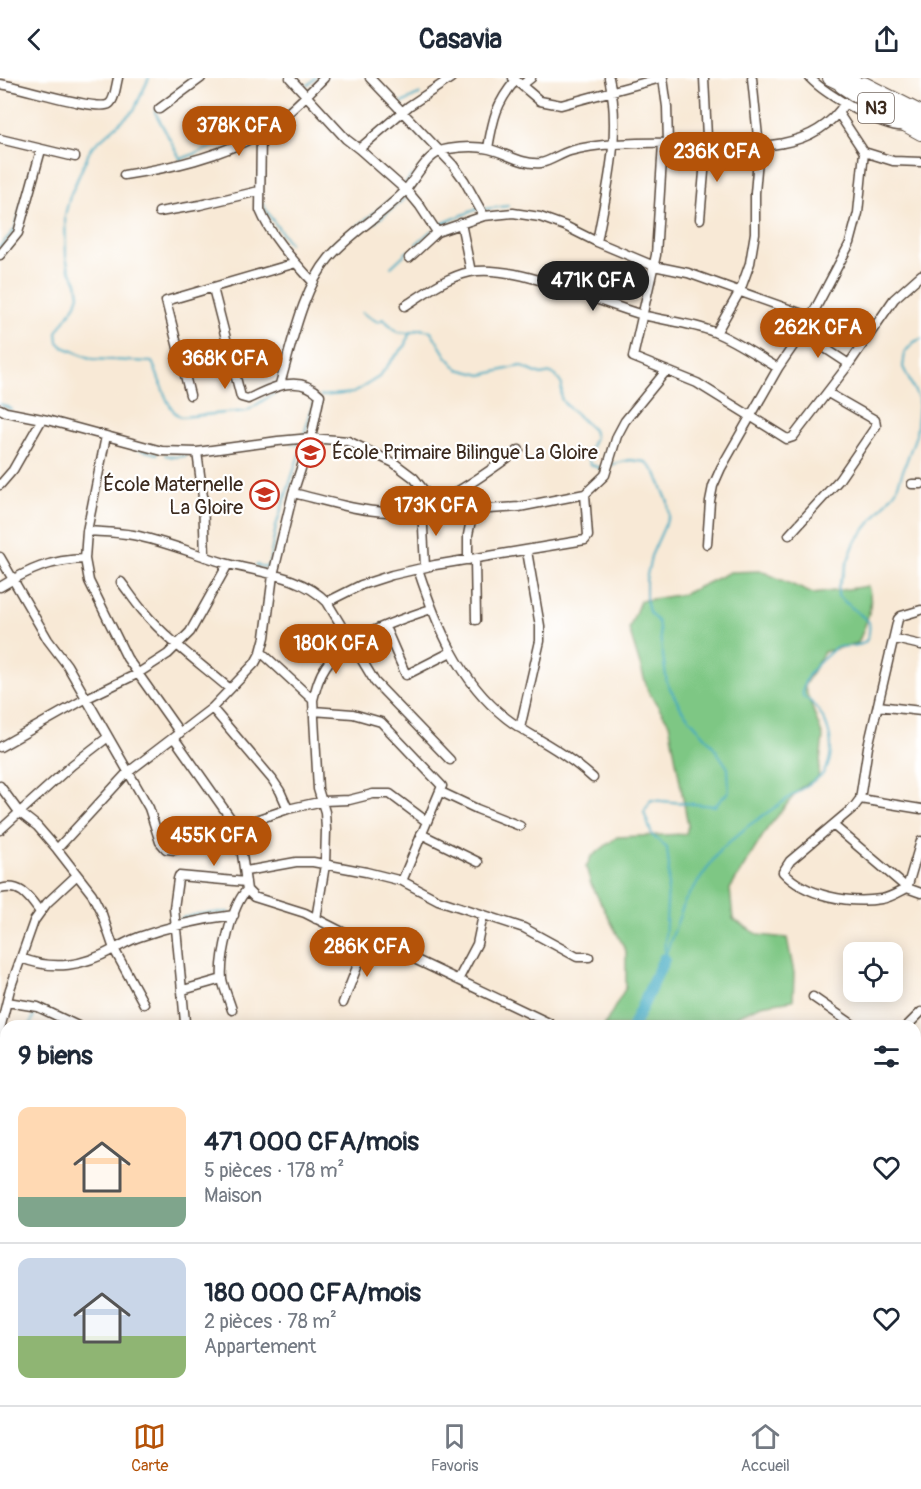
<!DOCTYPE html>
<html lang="fr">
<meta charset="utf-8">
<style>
:root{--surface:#fff;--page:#f6f6f7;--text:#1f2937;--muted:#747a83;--line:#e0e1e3;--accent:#b45309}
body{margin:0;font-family:Pangolin,sans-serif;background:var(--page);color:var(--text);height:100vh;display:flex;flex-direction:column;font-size:22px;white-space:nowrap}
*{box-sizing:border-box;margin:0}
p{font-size:20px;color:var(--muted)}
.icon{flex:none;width:33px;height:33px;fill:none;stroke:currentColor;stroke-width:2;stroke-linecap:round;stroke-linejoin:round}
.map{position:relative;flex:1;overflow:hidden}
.side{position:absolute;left:0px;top:942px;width:921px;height:386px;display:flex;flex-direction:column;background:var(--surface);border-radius:18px 18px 0 0;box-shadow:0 3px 15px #0003}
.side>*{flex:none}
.tools{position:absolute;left:843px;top:864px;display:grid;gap:12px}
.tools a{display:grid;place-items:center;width:60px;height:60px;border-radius:12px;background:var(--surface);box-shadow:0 3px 15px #0003;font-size:30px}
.price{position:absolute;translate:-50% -51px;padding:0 14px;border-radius:21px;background:var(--accent);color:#fff;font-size:20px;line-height:39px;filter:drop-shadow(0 2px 3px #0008)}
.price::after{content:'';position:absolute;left:50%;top:36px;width:18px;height:14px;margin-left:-9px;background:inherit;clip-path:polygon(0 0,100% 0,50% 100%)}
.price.active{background:#222;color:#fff}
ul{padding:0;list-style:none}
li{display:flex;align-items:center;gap:18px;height:150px;padding:0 18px}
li+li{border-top:2px solid var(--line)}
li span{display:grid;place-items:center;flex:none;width:168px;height:120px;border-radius:12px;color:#555}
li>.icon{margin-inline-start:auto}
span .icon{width:72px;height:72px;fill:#fffc;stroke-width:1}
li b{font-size:26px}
h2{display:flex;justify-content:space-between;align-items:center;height:72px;padding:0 18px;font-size:26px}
header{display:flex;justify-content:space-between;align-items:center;height:78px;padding:0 18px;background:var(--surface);font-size:27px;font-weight:700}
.menu{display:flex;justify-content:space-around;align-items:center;height:84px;border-top:2px solid var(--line);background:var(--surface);font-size:16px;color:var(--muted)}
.menu a{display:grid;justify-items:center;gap:3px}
.menu .active{color:var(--accent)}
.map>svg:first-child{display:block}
</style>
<header><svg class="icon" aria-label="back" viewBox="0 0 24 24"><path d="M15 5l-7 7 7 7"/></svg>Casavia<svg class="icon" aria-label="share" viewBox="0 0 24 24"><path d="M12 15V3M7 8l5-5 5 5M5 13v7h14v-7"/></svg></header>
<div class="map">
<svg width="921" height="1327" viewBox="0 0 921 1327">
<rect width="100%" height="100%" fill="#fff"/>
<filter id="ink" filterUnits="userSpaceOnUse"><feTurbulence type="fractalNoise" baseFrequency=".0167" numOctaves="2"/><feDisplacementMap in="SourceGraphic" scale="12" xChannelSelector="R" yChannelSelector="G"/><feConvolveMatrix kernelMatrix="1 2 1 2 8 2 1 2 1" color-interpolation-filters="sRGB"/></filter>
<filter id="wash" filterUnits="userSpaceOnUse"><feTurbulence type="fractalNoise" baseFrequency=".008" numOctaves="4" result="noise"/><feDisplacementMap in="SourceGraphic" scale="24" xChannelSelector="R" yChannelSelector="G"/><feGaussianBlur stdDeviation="1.35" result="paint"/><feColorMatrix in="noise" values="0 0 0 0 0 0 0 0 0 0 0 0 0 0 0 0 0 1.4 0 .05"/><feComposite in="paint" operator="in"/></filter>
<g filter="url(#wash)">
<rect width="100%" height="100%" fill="#f8e9d6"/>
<path fill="#7ec784" stroke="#5c7851" stroke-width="1.5" d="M761 493 813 516 868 508C875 527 866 546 858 565L824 574 804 608 823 659 818 700 800 710 767 751 730 811 733 841 758 857 787 860 794 895 793 922 761 927 727 943 726 948H604L626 909V873L591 806 586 789 591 779 617 759 686 756 688 747 669 645 648 613 629 551 640 523 684 516 730 494Z
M67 1322H399L408 1327H67Z"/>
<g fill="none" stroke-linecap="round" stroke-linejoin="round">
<path stroke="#41a9c1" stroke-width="2" d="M149 0 134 32 91 70 70 118 65 137 66 179 69 191 77 204 79 217 76 226 57 254 58 264 63 269 93 281 152 284C160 299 166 332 181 339L247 333 279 312
M189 2 191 0
M308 7 315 0
M176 14 187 4
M501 16 509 0
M402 25 420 16
M156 31 155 34 182 84
M259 46 273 38
M414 52 427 65
M275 53 293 35
M596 62 611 59
M181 81 223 65 258 47
M404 107 412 97
M263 126 269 137 289 165
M484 131 508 128
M374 145 409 117
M436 148 477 131
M348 156 390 122
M416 166 432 152
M0 169 15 151 31 94
M318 183 331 166 344 159
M391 189 408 173
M362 235 378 244 383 241 398 254 409 255 420 251 431 253 446 278 458 291 482 297 520 288 541 297 551 295 556 298 562 307 561 320 564 325 593 352 595 359 588 376 590 386 599 390 604 388
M293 309 315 318
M321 318 353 315 379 299 391 283 406 267 409 255
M0 326 11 331
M55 349 90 358
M304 357 314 322
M127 368 157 376
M165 377 174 379 186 378
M610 387 630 382 646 384 656 395 668 424 669 438 651 478 646 502V520L649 534 658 544 667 605 682 632 711 665 728 690 729 713 715 728 651 722 644 734 652 757 667 770 669 788 664 881
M256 487 265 489 269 487 276 448 302 367 292 366
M178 845 182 840 199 836 229 834
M114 863 146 850 173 844
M665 878 685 823 720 772 748 748 822 697C824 693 828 688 829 684 836 660 823 630 803 618 801 596 821 584 836 569 857 568 872 571 869 544L838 518V509L855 464 896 412 916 357 919 328 918 320 903 289 905 274 914 264 921 261
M30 948 34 937"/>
<path stroke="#41a9c1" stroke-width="12" d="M633 948 664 881
M70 1322 72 1327"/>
</g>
</g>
<g filter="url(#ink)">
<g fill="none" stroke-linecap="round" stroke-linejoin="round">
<defs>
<path id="minor" d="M290 0 346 61 359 71 409 28 451 0
M370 0 453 87 464 102 484 138
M513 0 540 23 561 27 661 0
M663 0 667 29 668 65
M810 0C825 16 885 52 906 48
M0 6C18 8 98 34 109 26 115 22 116 7 118 0
M522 7 531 0
M159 31 201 0
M261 55 260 132C271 159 293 182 313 204
M0 61 75 79
M663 65 656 177 633 279 697 305 787 361 793 359 849 286 894 221 921 197
M488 70C493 41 496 25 516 2
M359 71 410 116 420 128 437 154
M864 74 893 83 921 84
M124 97C170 90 220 79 261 55 284 41 305 19 324 0
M159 134 200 127 259 113
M700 141 707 59 704 0
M461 145 471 194
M597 164C607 109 622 55 609 0
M0 177 18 155 41 72
M409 180 437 154 484 138 513 135 540 139 565 148 597 164 654 188 688 195 811 239 802 255 778 290 721 390 713 408 710 423 707 466
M405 228C425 215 446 199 470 194 515 185 597 224 643 237 666 243 691 245 714 254 736 263 757 278 778 290
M811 239 850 165 858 135 864 74 839 36
M716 255 740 213 750 185 755 155V115L759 69 752 0
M802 255 849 286
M280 306C292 266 302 212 329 180 350 155 381 138 404 114 417 99 427 74 448 71 460 69 477 68 489 71 507 75 521 87 541 85 551 83 560 76 570 73 584 69 600 67 615 66 633 65 651 64 669 65 728 66 808 84 845 25
M190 317 166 223 296 185
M0 331 6 334 47 342 162 373 197 374 278 363 311 360 348 363 394 385 414 400 434 425
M106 358 87 453 85 481 89 503 127 580 180 655
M197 374 203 419 205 479
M912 406H921
M0 407 13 392 42 341
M293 415C323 422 356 433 388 434 437 436 480 398 519 372
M422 430 425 489
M87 453C102 454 118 454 133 457 164 463 194 476 225 485 260 495 301 497 327 524L375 604 450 682
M789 457 839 402 876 348 875 342 828 315
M0 479 48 562 67 587 149 730 160 764 166 771 175 772 203 763 235 749 288 731 323 723 349 722 373 716H390L426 743
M475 481 476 542
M468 482V457L473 432 519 429 585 416
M418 491C436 546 459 603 506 640 525 655 548 665 568 680 577 686 585 693 593 700
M121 504C128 513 135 524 143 533 168 563 201 586 230 611
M0 509C30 491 50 482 85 481
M327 524 361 507 392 497 435 487 585 462 588 458 585 416 605 397 617 358 625 343 666 293
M921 532 901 538 898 541 868 669 860 721 854 729 790 783 783 794C805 818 850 826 881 821 890 820 899 814 907 810L921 763
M385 549 406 597 451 574
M895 561 921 567
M261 574 313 622 318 711 325 734 326 752 325 787 316 841
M313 622C316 610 319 598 326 588 347 558 399 542 431 531
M878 628 921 633
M212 630 272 701 280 713 288 731
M313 633 353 636 381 644 442 708 402 803
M520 650 540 563V548L527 473
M174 660 231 741 241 769 247 812C232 826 220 880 222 901 224 911 229 922 232 932
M0 669 85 621 137 596 168 576 190 554 228 486
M0 708 19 734 37 748 57 771 92 816 102 836 114 871 144 926
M441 714 477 731 520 748
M860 721 921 731
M833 747 907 810 921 815
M0 752 72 687 108 659
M421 756 478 784
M57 771 127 695 212 630 255 585 261 574 265 559 273 497 293 415 311 360 320 317C298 295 271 310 248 321L241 319 213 210
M246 793 296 784H313L366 794 402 803 438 822 524 850 577 879H589
M0 811C21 805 29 819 40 834
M247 812 254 819 305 835 366 866 408 878 549 945
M21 880C54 893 83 888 114 871 122 867 130 862 139 859 170 848 201 841 234 837
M458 902 477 866 483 837
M183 912 222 901
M813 919 855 948
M7 924 38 929 78 948
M343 925 366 866
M185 944 174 830 178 801 179 798 246 804
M907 948 921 934
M0 951 10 911 34 843 47 825 77 797
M0 958 6 959
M915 983 921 987
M0 1034 6 1037
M915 1068 921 1052
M0 1076 6 1078
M0 1130H6
M915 1148 921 1150
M915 1241 921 1214
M0 1268 6 1274
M0 1287 6 1285
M915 1300 921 1301
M732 1322 745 1327
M653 1327 655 1322
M714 1327 716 1322
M769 1327V1322
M828 1327 830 1322
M889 1327 891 1322"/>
<path id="primary" d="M864 6 921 35
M842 8 874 29 921 55"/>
<path id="trunk" d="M830 0 855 12
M847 0 887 26 921 45"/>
</defs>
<use href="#minor" stroke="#57473a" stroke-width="11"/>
<use href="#primary" stroke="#57473a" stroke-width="16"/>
<use href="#trunk" stroke="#57473a" stroke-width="16"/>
<use href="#minor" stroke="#fff" stroke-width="8"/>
<use href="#primary" stroke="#fff" stroke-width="14"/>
<use href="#trunk" stroke="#fff" stroke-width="14"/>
</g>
</g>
<defs>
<symbol id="school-ring" viewBox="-11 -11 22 22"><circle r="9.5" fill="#fff" stroke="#c8321e" stroke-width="1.5"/><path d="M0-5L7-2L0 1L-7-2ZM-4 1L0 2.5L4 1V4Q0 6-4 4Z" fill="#c8321e"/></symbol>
</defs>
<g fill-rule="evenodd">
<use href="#school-ring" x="294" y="358" width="33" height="33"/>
<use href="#school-ring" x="248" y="400" width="33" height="33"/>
</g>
<g text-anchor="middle" stroke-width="4.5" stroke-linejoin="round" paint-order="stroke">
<rect fill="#fff" stroke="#766a62" stroke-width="1.5" x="858" y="15" width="36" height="30" rx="4.5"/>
<g font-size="18" font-weight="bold" fill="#3b2a1e">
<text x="876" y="36">N3</text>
</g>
<g font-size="20" fill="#3b2a1e" stroke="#fff" text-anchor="start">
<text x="332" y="381">École Primaire Bilingue La Gloire</text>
<text x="243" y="413" text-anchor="end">École Maternelle<tspan x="243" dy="23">La Gloire</tspan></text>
</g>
</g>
</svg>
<div class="tools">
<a><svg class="icon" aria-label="locate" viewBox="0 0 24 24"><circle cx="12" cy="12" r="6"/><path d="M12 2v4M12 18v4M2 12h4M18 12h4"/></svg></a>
</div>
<b class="price" style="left:239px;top:79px">378K CFA</b>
<b class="price" style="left:717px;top:105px">236K CFA</b>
<b class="price active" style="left:593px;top:234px">471K CFA</b>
<b class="price" style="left:818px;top:281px">262K CFA</b>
<b class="price" style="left:225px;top:312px">368K CFA</b>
<b class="price" style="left:436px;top:459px">173K CFA</b>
<b class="price" style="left:336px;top:597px">180K CFA</b>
<b class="price" style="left:214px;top:789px">455K CFA</b>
<b class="price" style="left:367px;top:900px">286K CFA</b>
<section class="side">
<h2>9 biens<svg class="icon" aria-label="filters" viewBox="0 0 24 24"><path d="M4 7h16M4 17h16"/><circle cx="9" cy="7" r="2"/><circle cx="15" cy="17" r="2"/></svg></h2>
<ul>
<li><span style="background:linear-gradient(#ffd9b3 75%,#7fa58c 0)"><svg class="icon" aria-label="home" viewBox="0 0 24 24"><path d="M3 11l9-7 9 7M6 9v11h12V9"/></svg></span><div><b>471 000 CFA/mois</b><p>5 pièces · 178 m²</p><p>Maison</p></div><svg class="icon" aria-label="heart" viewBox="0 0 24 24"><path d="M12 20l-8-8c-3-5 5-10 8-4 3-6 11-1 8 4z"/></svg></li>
<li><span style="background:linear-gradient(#c9d6e8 65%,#8fb573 0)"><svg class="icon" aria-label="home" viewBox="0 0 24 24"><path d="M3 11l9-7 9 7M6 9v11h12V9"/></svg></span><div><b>180 000 CFA/mois</b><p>2 pièces · 78 m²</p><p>Appartement</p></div><svg class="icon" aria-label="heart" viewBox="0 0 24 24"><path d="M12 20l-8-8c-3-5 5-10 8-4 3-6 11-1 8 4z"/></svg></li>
</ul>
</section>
</div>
<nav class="menu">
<a class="active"><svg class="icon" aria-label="map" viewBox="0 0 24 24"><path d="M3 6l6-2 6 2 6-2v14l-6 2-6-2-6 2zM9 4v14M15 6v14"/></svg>Carte</a>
<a><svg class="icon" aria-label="saved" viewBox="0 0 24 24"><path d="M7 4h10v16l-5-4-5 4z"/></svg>Favoris</a>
<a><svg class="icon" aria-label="home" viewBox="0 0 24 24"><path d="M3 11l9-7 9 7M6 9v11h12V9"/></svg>Accueil</a>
</nav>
